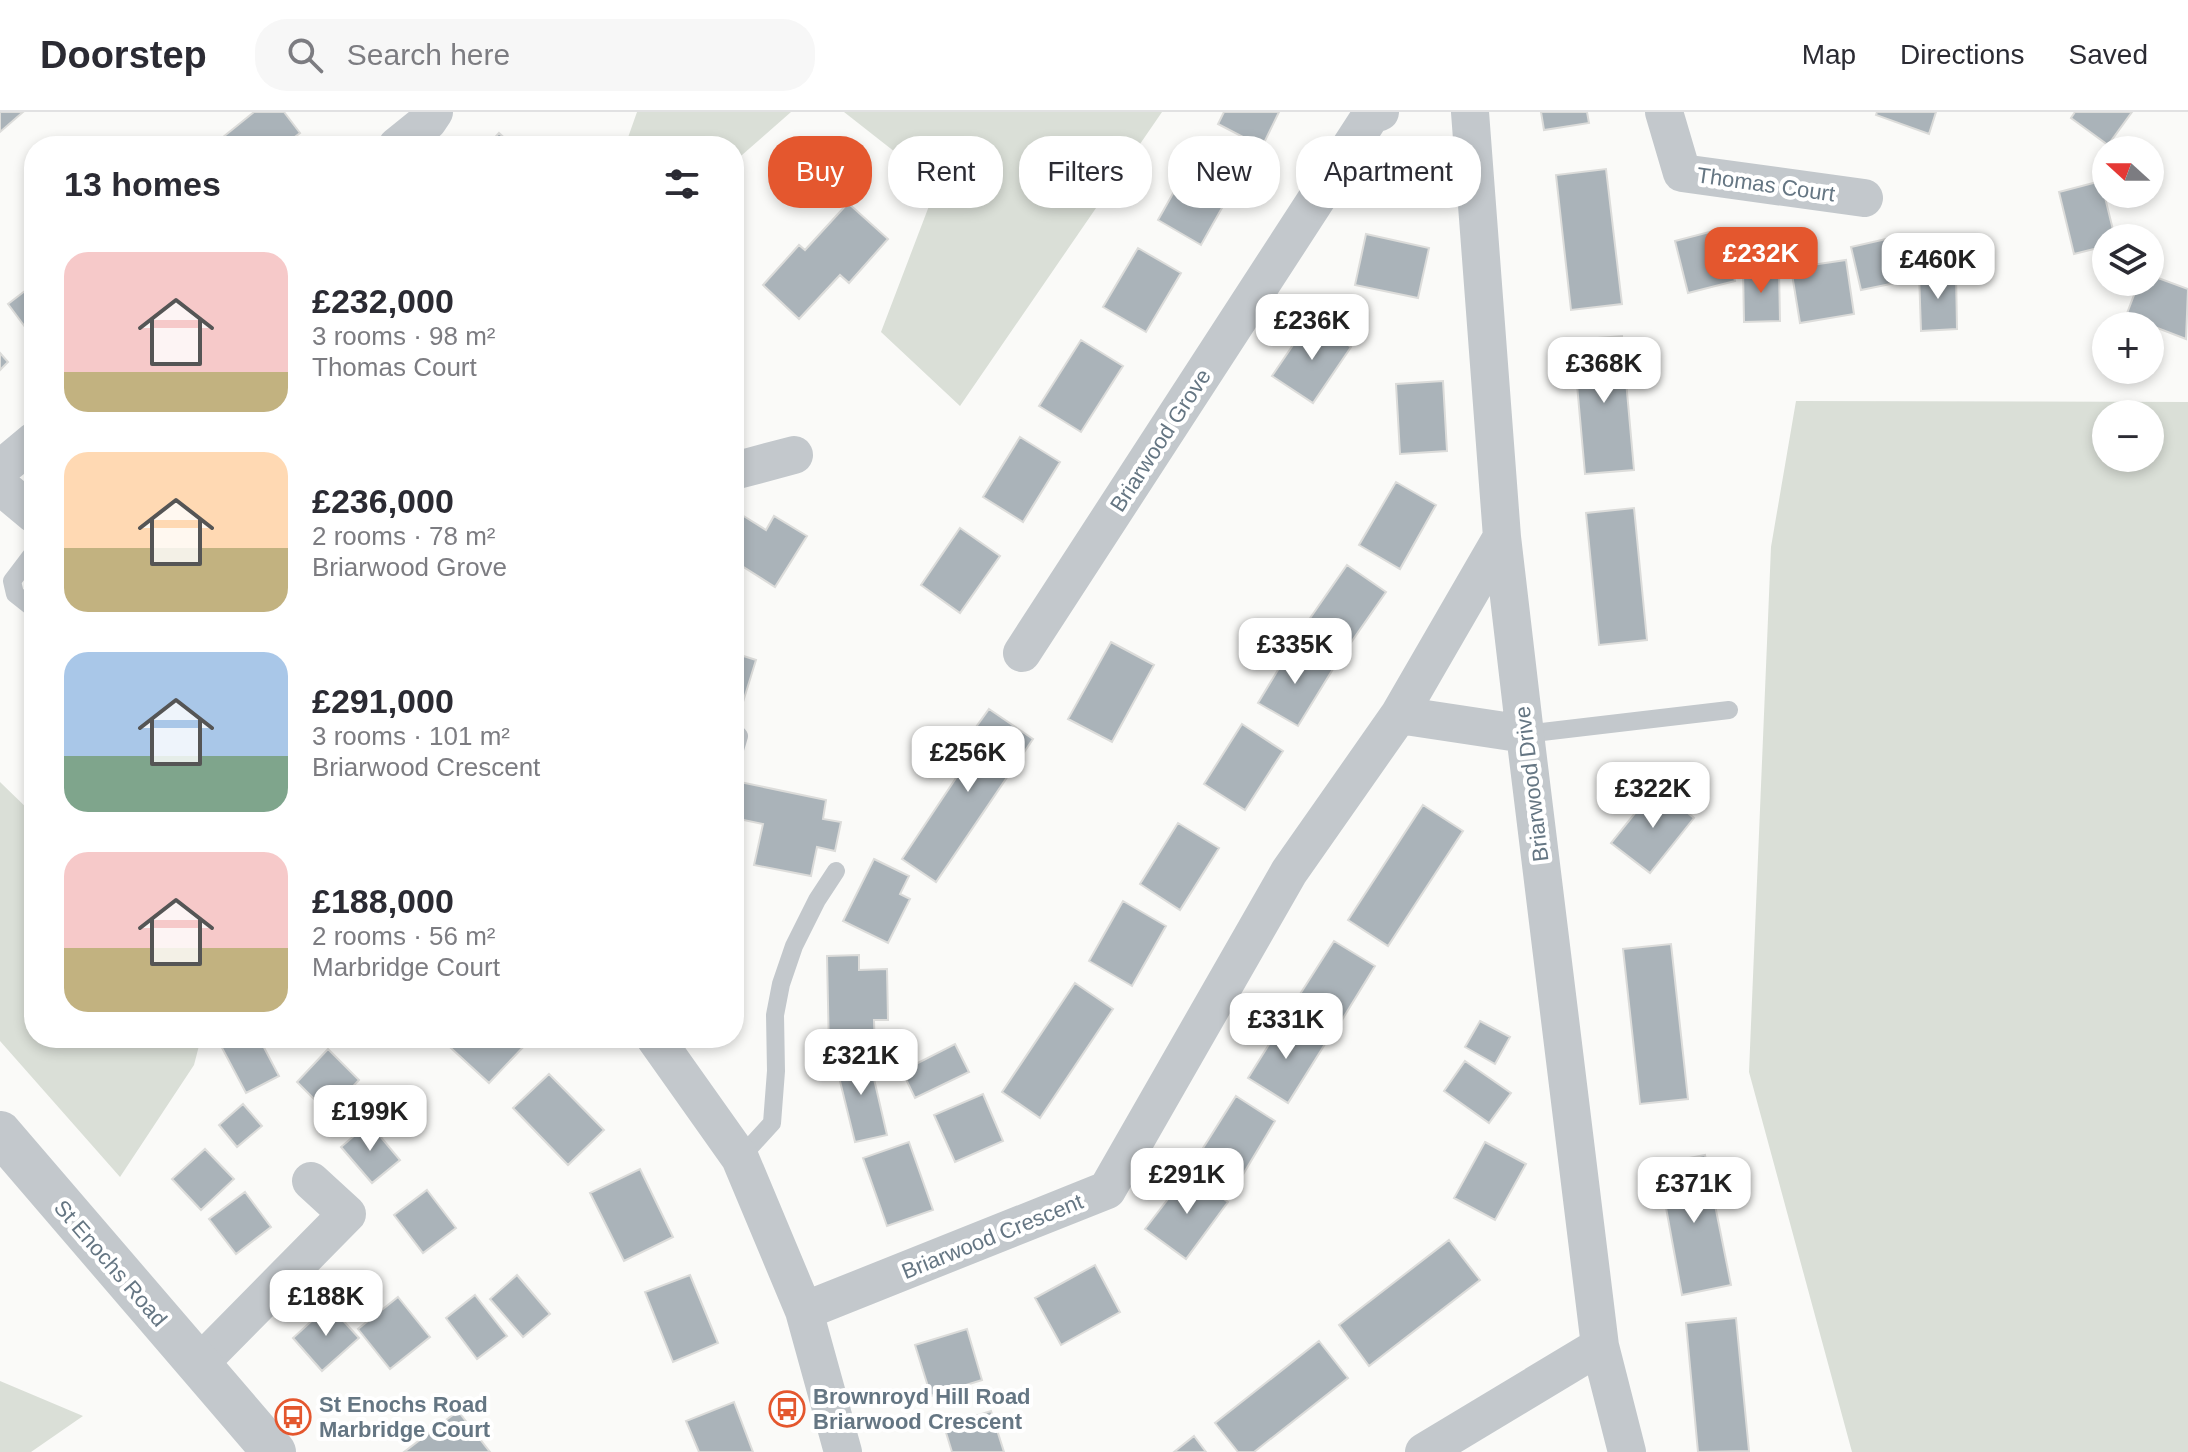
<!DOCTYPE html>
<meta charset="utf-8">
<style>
:root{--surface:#fff;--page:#f7f7f7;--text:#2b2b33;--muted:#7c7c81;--line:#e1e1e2;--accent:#e4572e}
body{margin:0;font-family:Helvetica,sans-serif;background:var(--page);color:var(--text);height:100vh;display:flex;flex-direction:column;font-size:30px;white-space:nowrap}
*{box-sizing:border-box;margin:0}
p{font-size:26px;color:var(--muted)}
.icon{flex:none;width:44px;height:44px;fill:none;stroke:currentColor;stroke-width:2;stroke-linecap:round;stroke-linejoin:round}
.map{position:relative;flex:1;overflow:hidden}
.drawer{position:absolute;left:24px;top:24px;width:720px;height:912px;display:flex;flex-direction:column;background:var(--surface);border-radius:32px;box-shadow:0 4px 12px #0003}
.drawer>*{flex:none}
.top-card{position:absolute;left:768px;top:24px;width:760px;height:72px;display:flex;gap:16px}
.needle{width:52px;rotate:291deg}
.controls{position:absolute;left:2092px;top:24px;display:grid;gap:16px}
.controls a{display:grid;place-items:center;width:72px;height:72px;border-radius:50%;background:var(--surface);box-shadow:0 4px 12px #0003;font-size:40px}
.price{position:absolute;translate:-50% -68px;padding:0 18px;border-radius:16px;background:#fff;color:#222;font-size:26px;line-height:52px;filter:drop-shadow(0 2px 4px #0008)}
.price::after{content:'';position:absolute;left:50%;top:48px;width:24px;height:18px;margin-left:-12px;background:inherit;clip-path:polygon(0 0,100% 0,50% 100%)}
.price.selected{background:var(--accent);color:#fff}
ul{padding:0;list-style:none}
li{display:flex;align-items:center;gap:24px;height:200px;padding:0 40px}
li span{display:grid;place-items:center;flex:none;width:224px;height:160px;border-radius:24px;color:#555}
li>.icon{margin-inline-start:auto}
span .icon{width:96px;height:96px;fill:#fffc;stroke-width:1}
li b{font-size:34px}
h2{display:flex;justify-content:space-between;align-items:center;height:96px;padding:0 40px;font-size:34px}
.pill{padding:0 28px;border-radius:32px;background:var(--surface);box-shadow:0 4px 12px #0003;font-size:28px;line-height:72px}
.pill.selected{background:var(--accent);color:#fff}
header{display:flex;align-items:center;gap:48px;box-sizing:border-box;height:112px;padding:0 40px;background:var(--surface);border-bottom:2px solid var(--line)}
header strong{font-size:38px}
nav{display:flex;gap:44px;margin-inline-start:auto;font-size:28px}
.search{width:560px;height:72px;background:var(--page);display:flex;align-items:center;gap:20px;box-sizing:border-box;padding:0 28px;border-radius:32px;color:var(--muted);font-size:30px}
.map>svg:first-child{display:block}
</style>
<header>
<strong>Doorstep</strong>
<div class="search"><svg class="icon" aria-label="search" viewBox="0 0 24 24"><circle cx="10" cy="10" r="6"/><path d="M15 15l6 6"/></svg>Search here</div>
<nav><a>Map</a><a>Directions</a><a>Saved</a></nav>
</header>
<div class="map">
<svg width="2188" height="1340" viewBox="0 0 2188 1340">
<rect width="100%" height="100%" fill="#fafaf8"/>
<path fill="#dadfd7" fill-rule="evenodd" d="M637 0H791L734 50V34H625Z
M844 0H1162L960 294 881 220 937 73Z
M1796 289 2188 290V1340H1852L1749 960 1771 435ZM2106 302H2150V346H2106Z
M0 670 34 703V926H201L194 953 120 1065 0 929Z
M0 1269 83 1304 31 1340H0Z"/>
<path fill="#aab3b9" stroke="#dcdcda" stroke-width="2" d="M0 0H23L0 20Z
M254 0H284L300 21 283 34H212Z
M1224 0H1279L1262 35 1218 12Z
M1541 0H1587L1589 11 1544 18Z
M1877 0H1936L1929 22 1876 3Z
M2075 0H2132L2108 33 2071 6Z
M499 21 513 34H487Z
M1197 39 1240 64 1201 133 1158 108Z
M1606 57 1622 192 1571 198 1556 63Z
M2101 69 2115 126H2106V134L2074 142 2059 80Z
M848 91 888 127 849 171 840 163 799 207 763 173 799 133 805 138Z
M1721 117 1735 169 1688 181 1675 129Z
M1366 122 1429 136 1418 186 1355 173Z
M1895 125 1905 169 1861 178 1851 135Z
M1138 136 1181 161 1146 220 1103 195Z
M1846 148 1854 202 1800 211 1791 156Z
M1743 157H1779L1780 209 1744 210Z
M1956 160 1957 217 1921 219 1919 161Z
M2150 163 2188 177 2186 227 2126 204 2139 170H2150Z
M34 172V227L8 192Z
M1310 208 1351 235 1313 291 1272 264Z
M1622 224 1634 358 1585 362 1573 228Z
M1081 228 1123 254 1081 320 1039 294Z
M0 241 8 250 0 258Z
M1443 269 1447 339 1400 342 1396 272Z
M1020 325 1060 350 1023 410 983 385Z
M1396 370 1436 393 1400 457 1359 433Z
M1634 396 1647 528 1599 533 1586 401Z
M742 403 766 418 774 404 807 424 775 475 734 449V416Z
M960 416 1000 444 960 501 921 473Z
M1347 453 1386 480 1345 539 1306 512Z
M1111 530 1154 553 1112 630 1068 607Z
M1293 533 1333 557 1298 614 1258 591Z
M734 541 756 548 734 619Z
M989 597 1033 627 936 770 902 747 976 636 966 629Z
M1242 612 1283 639 1245 698 1204 672Z
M740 670 826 688 823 707 841 710 835 739 817 735 811 764 754 753 763 712 734 706Z
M1656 675 1694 706 1650 761 1611 731Z
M1423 693 1463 719 1388 834 1348 808Z
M1178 711 1219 736 1180 798 1140 772Z
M874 747 909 764 900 782 910 787 888 831 843 809Z
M1123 789 1166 814 1132 874 1089 849Z
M1334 829 1375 854 1337 916 1295 890Z
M1671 832 1688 987 1640 992 1623 837Z
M859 843V858L887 857 888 908H874L875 938 829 939 827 844Z
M1075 871 1113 897 1040 1006 1002 980Z
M1285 907 1325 932 1288 991 1248 966Z
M1480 909 1510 925 1495 952 1465 935Z
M236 926H259L279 964 246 981 221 934Z
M440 926H524L528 930 489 971Z
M955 932 969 960 915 986 902 959Z
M328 937 359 968 328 1001 297 970Z
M868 941 887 1023 855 1030 835 949Z
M1465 949 1511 981 1489 1011 1444 979Z
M549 962 604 1018 568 1053 513 996Z
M983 982 1003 1029 955 1050 934 1003Z
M1236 984 1275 1009 1239 1069 1198 1044Z
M243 992 262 1014 237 1035 219 1013Z
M369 1011 400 1048 372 1071 341 1035Z
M909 1030 933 1098 887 1114 863 1046Z
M1485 1030 1526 1052 1495 1108 1454 1086Z
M205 1037 234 1067 201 1098 172 1067Z
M1705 1043 1731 1173 1682 1183 1658 1052Z
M640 1057 673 1125 624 1149 590 1081Z
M1188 1061 1228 1090 1186 1147 1145 1117Z
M427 1078 456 1116 423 1141 394 1103Z
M245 1080 271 1115 236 1142 209 1107Z
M1449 1128 1480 1168 1369 1254 1339 1213Z
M1095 1153 1120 1200 1061 1233 1035 1186Z
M517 1163 550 1202 523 1225 490 1187Z
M690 1163 718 1231 673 1250 645 1180Z
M475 1183 507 1224 477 1247 446 1206Z
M398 1185 430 1225 390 1257 358 1217Z
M329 1193 359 1226 322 1259 293 1226Z
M1736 1206 1749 1339 1698 1340 1686 1211Z
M967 1217 982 1268 931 1284 915 1233Z
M1319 1229 1348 1266 1254 1340H1238L1215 1311Z
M734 1290 753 1340H699L686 1309Z
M458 1299 490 1340H404Z
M991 1299 1004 1340H952L944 1314Z
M1194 1324 1206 1340H1174Z"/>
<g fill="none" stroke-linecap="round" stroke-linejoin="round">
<path stroke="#c3c8cc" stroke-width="18" d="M34 440 12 469 15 482 34 497
M1525 622 1729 598
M734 641 739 624
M740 1046 772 1011 776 959 775 903 781 872 794 834 817 788 836 759"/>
<path stroke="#c3c8cc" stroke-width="38" d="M1470 0 1502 425 1525 622 1600 1234 1627 1340
M1664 0 1682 61 1864 86
M397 34 428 9 434 0
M0 357 34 329
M734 359 794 343
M0 374 34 402
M1022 541 1371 3 1380 0
M1399 603 1525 622
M655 926 740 1046 804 1199 843 1340
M804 1199 1107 1078 1289 760 1399 603 1502 425
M198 1253 347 1102 311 1069
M1424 1340 1600 1234"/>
<path stroke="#c3c8cc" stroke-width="44" d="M0 1021 274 1340"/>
</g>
<defs>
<symbol id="bus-ring" viewBox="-11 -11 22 22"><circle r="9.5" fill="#fff" stroke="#e4572e" stroke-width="1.5"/><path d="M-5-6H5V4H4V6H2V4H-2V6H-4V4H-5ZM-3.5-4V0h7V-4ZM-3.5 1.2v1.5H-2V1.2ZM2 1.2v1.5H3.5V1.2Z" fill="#e4572e"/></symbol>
</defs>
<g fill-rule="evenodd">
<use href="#bus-ring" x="767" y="1277" width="40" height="40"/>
<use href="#bus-ring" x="273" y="1285" width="40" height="40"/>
</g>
<g text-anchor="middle" stroke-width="8" stroke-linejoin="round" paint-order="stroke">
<g font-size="22" fill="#657683" stroke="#fff">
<text transform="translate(1766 72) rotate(8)" y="8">Thomas Court</text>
<text transform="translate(1160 328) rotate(-57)" y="8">Briarwood Grove</text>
<text transform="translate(1531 672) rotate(-97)" y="8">Briarwood Drive</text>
<text transform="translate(992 1124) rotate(-22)" y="8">Briarwood Crescent</text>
<text transform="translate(111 1151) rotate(49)" y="8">St Enochs Road</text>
</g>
<g font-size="22" font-weight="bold" fill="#657683" stroke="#fff" text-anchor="start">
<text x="813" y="1292">Brownroyd Hill Road<tspan x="813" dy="25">Briarwood Crescent</tspan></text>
<text x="319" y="1300">St Enochs Road<tspan x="319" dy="25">Marbridge Court</tspan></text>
</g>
</g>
</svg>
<div class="controls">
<a><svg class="needle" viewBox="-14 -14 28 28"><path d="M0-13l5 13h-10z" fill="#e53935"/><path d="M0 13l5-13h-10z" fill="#7c7c81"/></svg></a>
<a><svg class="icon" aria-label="layers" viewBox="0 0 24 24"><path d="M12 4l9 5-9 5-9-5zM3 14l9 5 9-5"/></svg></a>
<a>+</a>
<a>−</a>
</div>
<b class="price selected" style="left:1761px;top:183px">£232K</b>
<b class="price" style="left:1938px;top:189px">£460K</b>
<b class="price" style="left:1312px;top:250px">£236K</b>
<b class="price" style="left:1604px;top:293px">£368K</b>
<b class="price" style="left:1295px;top:574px">£335K</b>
<b class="price" style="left:968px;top:682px">£256K</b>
<b class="price" style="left:1653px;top:718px">£322K</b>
<b class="price" style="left:1286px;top:949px">£331K</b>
<b class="price" style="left:861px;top:985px">£321K</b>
<b class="price" style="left:370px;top:1041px">£199K</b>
<b class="price" style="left:1187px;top:1104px">£291K</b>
<b class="price" style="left:1694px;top:1113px">£371K</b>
<b class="price" style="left:326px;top:1226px">£188K</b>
<div class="top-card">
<a class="pill selected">Buy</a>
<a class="pill">Rent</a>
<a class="pill">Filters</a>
<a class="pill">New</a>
<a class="pill">Apartment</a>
</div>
<section class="drawer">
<h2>13 homes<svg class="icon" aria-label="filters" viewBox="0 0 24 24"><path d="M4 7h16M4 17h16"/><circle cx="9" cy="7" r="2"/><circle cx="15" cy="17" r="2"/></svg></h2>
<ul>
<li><span style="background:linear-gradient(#f6c9c9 75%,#c2b280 0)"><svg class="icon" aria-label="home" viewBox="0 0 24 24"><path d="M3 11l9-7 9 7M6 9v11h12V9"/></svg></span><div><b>£232,000</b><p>3 rooms · 98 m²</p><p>Thomas Court</p></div></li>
<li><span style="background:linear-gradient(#ffd9b3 60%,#c2b280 0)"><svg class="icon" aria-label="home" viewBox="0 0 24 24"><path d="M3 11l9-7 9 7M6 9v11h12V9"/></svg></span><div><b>£236,000</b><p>2 rooms · 78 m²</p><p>Briarwood Grove</p></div></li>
<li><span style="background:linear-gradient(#a9c7e8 65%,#7fa58c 0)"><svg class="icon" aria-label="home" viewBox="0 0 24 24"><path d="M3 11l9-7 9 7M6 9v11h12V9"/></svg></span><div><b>£291,000</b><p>3 rooms · 101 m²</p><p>Briarwood Crescent</p></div></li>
<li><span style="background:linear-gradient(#f6c9c9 60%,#c2b280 0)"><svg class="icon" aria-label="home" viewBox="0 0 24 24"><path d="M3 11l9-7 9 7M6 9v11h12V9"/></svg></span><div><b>£188,000</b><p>2 rooms · 56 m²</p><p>Marbridge Court</p></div></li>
</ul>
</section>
</div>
